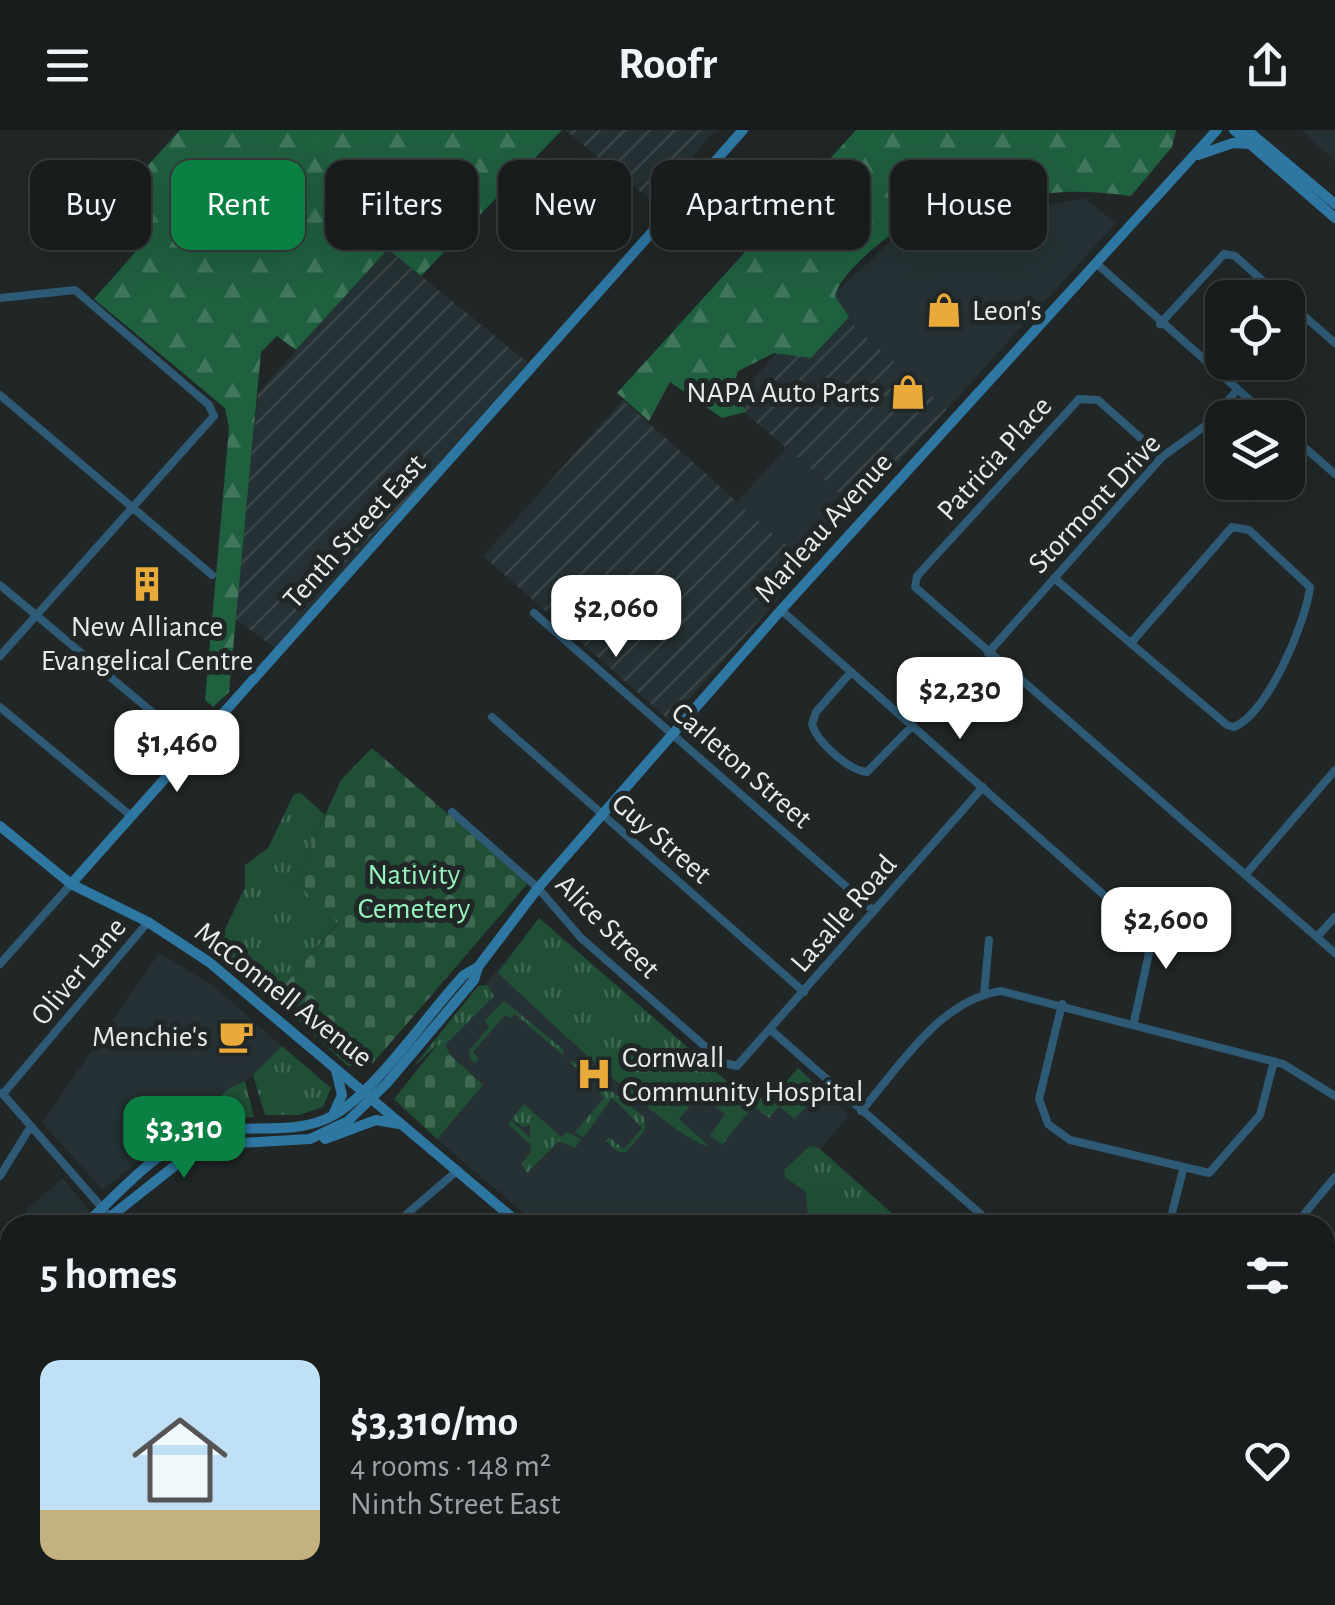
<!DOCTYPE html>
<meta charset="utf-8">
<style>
:root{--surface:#191c1d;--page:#222526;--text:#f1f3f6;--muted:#9fa1a4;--line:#373a3b;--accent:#0b8043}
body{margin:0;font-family:"Alegreya Sans",sans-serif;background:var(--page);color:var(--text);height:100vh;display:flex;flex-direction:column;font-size:38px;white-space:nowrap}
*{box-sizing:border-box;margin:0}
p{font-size:32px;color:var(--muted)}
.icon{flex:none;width:55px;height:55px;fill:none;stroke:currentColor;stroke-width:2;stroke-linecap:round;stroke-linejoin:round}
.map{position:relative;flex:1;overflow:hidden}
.details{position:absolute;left:0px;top:1085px;width:1335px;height:390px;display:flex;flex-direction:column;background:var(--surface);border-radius:30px 30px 0 0;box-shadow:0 10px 40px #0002,0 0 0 2px var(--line)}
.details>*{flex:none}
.top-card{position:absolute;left:30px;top:30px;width:1275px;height:90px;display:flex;gap:20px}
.fabs{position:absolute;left:1205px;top:150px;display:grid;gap:20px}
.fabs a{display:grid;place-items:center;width:100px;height:100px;border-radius:20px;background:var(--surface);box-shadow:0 10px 40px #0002,0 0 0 2px var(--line);font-size:50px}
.price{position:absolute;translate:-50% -85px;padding:0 22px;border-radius:20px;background:#fff;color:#222;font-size:32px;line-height:65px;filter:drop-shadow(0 2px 5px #0008)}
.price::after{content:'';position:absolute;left:50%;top:60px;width:30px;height:22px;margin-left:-15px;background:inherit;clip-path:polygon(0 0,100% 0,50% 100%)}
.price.current{background:var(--accent);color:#fff}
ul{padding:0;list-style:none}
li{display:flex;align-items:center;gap:30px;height:250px;padding:0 40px}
li span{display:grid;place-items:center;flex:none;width:280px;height:200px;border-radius:20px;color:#555}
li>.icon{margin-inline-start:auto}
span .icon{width:120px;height:120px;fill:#fffc;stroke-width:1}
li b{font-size:42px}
h2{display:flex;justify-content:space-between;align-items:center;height:120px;padding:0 40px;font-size:42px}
.tag{padding:0 35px;border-radius:20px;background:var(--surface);box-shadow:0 10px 40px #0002,0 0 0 2px var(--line);font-size:35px;line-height:90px}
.tag.current{background:var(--accent);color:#fff}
header{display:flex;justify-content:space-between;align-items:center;height:130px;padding:0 40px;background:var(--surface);font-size:45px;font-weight:700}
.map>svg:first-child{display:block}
</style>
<header><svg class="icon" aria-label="menu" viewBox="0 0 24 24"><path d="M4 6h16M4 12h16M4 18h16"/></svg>Roofr<svg class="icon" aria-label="share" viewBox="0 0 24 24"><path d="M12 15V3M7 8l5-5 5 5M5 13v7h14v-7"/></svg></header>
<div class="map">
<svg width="1335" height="1475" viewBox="0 0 1335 1475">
<defs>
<pattern id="industrial-furrows" width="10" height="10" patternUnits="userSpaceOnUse" patternTransform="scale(2.5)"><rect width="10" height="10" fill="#253134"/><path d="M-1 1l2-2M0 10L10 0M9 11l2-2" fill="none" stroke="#3a4548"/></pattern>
<pattern id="grass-tufts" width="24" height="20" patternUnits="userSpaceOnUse" patternTransform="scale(2.5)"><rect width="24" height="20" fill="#204f36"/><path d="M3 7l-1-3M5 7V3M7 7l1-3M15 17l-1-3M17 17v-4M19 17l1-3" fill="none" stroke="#406853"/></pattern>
<pattern id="forest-firs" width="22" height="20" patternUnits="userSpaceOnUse" patternTransform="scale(2.5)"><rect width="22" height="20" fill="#1f603f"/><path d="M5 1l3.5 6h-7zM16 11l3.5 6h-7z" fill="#40775b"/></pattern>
<pattern id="cemetery-stones" width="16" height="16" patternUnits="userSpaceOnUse" patternTransform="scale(2.5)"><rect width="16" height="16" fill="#204f36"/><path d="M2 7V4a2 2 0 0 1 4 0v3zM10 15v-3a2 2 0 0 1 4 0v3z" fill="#406853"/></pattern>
</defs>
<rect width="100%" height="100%" fill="#212627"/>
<path fill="#253134" d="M1301 0H1335V31Z
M1084 68 1116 93 947 279 826 171 904 99Z
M786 318 857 378 808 435 737 372Z
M539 788 731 955 741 951 768 973 798 938 850 985 820 1019 905 1095H537L437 1009 482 955 438 914Z
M159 823 211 854 282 916 260 940 232 960 227 959 103 1060 42 993Z
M63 1048 90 1082 76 1095H19L28 1078Z
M1325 1462 1335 1475H1279L1287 1465Z"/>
<path fill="url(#industrial-furrows)" d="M565 0H715L654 73Z
M388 119 528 233 275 518 235 489 258 263Z
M826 171 947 279 857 378 732 272Z
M623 270 808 435 670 591 483 426Z"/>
<path fill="url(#grass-tufts)" d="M301 663 325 685 295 752 339 791 273 868 215 821 245 757V735L268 718 294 664Z
M539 788 731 955 741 951 768 973 798 938 822 961 794 989 779 976 769 988 753 976 722 1015 710 1006 725 984 700 964 679 989 709 1016C680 1016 529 872 498 843Z
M487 855 494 866 445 915 452 928 437 915 413 937 478 856Z
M504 871 564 920 561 930 563 925 515 884 511 888 505 885 473 922 479 929 475 933 470 929 469 921 489 897 485 891Z
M282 916 331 958 323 977 299 985H265L253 945Z
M574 931 645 988V1000L626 1022H618L606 1011 609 1007 624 1019 642 998 612 968 583 1008 575 1002 604 968 600 964 603 958 570 933Z
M245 951 254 987 207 991 174 1003 228 959Z
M524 974 561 1007 567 1002 581 1009 575 1018 559 1011 527 1043 522 1033 531 1022 530 1014 508 994 511 990 530 1008V995L523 997 512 989Z
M810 1016 820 1019 905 1095H804L808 1089 806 1062 785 1047 784 1040Z
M973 1465H1071L1063 1475H985Z"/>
<path fill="url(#forest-firs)" d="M180 0H562L421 146 388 119 296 220 277 206 261 222 229 562 213 577 205 570 229 298 225 278 94 169 139 118 103 85Z
M856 0H1176L1172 17 1131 66C1083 60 1037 57 995 81L978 72 955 91 924 82C900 96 841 139 835 166L849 187 811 228 774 223 738 241 733 259 746 282 722 288 670 252 649 291 617 263Z"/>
<path fill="url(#cemetery-stones)" d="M372 618 528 753 373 933 348 936 273 868 339 792 295 752 341 650Z
M438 914 483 955 437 1009 394 969Z"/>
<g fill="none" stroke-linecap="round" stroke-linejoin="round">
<path stroke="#2f5a75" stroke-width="8" d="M1096 133 1270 288
M0 168 75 160 209 275 214 286 0 526
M1288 172 1335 213
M1160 194 1224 124 1235 126 1282 168
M0 265 212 445
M1288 303 1335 344
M1162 327 1098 270 1079 269 917 446 915 457 1335 823
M1054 448 1227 595 1234 597C1268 583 1306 492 1310 457L1249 400 1232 397 1131 513
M0 455 194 617
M781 480 1139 796 1149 823 1134 892
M534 483 874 781
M988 523 1162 327 1209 293 1237 260
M851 542 816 582 812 594C817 612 848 640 867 642L912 596
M0 577 131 686
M492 587 804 862
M452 682 538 758 581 808 724 933 737 936 983 657
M1246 744 1335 640
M1317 807 1335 787
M0 834 71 754
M984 864 989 810
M1062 874 1039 969 1048 994 1070 1010 1209 1043 1260 985 1274 931
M772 901 993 1095
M2 963 117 1095
M3 964 148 792
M861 981C900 937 939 870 1001 861L1283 934 1335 966
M0 1046 31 996
M394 1095 458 1040
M1169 1095 1183 1040
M1295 1095 1335 1047
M1325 1238 1335 1226
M1325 1260 1335 1269
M0 1270 10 1281
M0 1316 10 1307
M1325 1383 1335 1392
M0 1453 10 1444
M43 1465 52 1475
M170 1465 179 1475
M438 1465 447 1475
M808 1465 817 1475
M290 1475 301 1465
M1130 1475 1134 1465"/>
<path stroke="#2e77a3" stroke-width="10" d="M1234 0 1335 88
M1247 0 1335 74
M1198 25 1233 13 1249 14
M0 696 71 754 148 792 209 832 521 1095
M71 754 743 0
M333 985 342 965 336 940
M325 1009 376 990 399 994
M85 1095C121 1061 163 1010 214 1001 254 994 297 1006 334 985 377 960 428 883 464 845L478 837
M100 1095 191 1023 223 1014 310 1009 348 991 387 953 474 850 478 837 538 758 781 480 1217 0
M0 1175 10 1167
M956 1465 968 1475
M853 1475 864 1465"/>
</g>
<defs>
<symbol id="shop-bare" viewBox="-9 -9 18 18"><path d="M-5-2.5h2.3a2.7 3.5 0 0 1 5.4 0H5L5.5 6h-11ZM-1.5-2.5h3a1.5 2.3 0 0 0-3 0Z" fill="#eaaa39" stroke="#212627" stroke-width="2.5" paint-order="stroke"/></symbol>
<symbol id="building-bare" viewBox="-9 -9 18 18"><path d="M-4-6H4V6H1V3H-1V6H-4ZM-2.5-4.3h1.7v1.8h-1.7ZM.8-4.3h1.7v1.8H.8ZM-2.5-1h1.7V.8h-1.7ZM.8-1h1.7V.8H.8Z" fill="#eaaa39" stroke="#212627" stroke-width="2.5" paint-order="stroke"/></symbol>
<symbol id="cafe-bare" viewBox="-9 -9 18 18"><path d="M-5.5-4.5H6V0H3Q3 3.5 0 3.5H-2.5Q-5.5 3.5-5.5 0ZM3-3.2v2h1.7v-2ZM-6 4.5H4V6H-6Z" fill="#eaaa39" stroke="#212627" stroke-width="2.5" paint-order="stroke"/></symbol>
<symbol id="hospital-bare" viewBox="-9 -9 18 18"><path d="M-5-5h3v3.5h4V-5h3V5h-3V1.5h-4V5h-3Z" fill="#eaaa39" stroke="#212627" stroke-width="2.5" paint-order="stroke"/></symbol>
</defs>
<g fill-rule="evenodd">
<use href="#shop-bare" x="919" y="155" width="50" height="50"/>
<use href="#shop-bare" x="883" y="237" width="50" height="50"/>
<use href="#building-bare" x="122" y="429" width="50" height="50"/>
<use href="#cafe-bare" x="211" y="881" width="50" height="50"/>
<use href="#hospital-bare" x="569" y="919" width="50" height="50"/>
</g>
<g text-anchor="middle" stroke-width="10" stroke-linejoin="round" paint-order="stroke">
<g font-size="30" fill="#e8ebec" stroke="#212627" text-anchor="start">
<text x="972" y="190">Leon's</text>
<text x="880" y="272" text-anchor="end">NAPA Auto Parts</text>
<text x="147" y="506" text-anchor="middle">New Alliance<tspan x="147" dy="34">Evangelical Centre</tspan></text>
<text x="208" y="916" text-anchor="end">Menchie's</text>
<text x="622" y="937">Cornwall<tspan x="622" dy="34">Community Hospital</tspan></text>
</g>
<g font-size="30" fill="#e8ebec" stroke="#212627">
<text transform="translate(994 328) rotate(-48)" y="10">Patricia Place</text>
<text transform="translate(1094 373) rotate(-47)" y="10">Stormont Drive</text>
<text transform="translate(823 397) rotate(-48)" y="10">Marleau Avenue</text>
<text transform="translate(354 401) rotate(-48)" y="10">Tenth Street East</text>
<text transform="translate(742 635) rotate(41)" y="10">Carleton Street</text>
<text transform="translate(662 708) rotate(41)" y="10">Guy Street</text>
<text transform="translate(843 783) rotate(-49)" y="10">Lasalle Road</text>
<text transform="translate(608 796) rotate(45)" y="10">Alice Street</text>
<text transform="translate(78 841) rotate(-50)" y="10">Oliver Lane</text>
<text transform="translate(284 864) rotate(38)" y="10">McConnell Avenue</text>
</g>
<g font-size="30" fill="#98f4bf" stroke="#212627">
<text x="414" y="754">Nativity<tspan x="414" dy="34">Cemetery</tspan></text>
</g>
</g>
</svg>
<div class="fabs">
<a><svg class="icon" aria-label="locate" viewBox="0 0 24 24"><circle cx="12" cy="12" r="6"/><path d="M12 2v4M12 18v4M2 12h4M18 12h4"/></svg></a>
<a><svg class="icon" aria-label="layers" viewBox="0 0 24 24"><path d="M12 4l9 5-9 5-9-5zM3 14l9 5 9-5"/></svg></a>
</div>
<b class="price" style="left:616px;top:530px">$2,060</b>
<b class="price" style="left:960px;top:612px">$2,230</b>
<b class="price" style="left:177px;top:665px">$1,460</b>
<b class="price" style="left:1166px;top:842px">$2,600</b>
<b class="price current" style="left:184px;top:1051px">$3,310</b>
<div class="top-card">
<a class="tag">Buy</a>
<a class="tag current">Rent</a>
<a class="tag">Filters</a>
<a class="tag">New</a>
<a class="tag">Apartment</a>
<a class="tag">House</a>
</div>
<section class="details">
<h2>5 homes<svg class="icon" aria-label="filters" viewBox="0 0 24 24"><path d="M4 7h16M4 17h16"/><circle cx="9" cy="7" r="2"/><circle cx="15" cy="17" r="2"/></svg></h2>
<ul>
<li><span style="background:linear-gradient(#bfe0f5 75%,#c2b280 0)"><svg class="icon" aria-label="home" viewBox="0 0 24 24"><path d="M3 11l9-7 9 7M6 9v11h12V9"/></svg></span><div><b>$3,310/mo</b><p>4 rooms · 148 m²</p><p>Ninth Street East</p></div><svg class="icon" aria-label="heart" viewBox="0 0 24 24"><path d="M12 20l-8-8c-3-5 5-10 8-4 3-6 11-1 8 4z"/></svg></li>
</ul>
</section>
</div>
